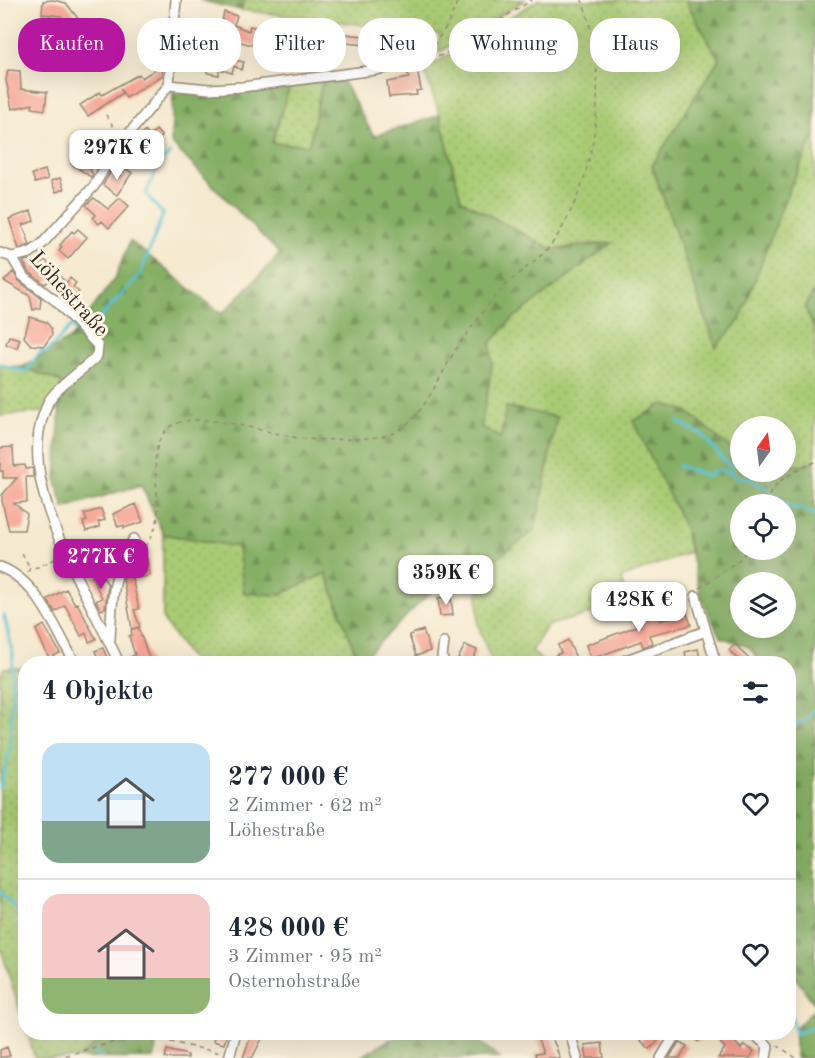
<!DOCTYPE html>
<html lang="de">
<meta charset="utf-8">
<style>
:root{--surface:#fff;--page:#f2f2f3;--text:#1f2937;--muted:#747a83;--line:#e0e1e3;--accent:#b5179e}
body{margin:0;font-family:"Old Standard TT",serif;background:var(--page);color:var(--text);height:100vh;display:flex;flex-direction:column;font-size:22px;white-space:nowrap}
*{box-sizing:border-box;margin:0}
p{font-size:20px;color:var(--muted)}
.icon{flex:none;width:33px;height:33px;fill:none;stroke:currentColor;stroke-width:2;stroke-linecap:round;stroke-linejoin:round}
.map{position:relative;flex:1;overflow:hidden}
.panel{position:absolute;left:18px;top:656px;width:778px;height:384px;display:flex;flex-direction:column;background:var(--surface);border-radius:24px;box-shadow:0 6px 24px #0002}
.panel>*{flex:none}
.guide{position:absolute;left:18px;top:18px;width:780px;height:54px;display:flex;gap:12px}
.needle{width:39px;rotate:14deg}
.fabs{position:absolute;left:730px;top:416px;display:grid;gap:12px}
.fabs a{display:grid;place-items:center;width:66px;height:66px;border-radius:50%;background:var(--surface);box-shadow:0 6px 24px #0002;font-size:30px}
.price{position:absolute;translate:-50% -51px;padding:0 14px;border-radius:12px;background:#fff;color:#222;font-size:20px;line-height:39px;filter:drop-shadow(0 2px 3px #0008)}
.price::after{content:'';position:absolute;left:50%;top:36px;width:18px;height:14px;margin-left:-9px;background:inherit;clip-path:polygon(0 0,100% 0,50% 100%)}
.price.active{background:var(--accent);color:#fff}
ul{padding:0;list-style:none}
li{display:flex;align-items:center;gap:18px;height:150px;padding:0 24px}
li+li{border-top:2px solid var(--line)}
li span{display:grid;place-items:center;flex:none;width:168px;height:120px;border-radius:18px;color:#555}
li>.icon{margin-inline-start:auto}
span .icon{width:72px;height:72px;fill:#fffc;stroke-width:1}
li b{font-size:26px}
h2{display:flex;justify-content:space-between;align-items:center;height:72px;padding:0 24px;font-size:26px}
.chip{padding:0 21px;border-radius:24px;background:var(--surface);box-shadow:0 6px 24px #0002;font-size:21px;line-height:54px}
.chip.active{background:var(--accent);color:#fff}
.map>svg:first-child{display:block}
</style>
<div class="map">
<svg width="815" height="1058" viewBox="0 0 815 1058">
<defs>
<pattern id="grass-dots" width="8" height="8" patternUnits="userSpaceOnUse" patternTransform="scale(1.5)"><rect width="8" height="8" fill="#a9cb74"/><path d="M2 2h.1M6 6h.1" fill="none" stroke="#92ae64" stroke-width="1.8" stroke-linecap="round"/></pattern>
<pattern id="forest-firs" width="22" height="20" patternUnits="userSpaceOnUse" patternTransform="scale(1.5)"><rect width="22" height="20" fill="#86af66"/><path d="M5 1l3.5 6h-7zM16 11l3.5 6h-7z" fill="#6f8f53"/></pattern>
</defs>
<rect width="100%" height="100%" fill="#fcf5e5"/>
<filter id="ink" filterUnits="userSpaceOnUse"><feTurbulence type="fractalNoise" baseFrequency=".0167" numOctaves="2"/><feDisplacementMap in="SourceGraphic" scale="12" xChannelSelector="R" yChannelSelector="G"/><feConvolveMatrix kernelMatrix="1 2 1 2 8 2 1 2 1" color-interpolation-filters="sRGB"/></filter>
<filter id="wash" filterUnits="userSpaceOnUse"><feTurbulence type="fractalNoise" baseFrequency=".008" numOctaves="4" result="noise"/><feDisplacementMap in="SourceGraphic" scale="24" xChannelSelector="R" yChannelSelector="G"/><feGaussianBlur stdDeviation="1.35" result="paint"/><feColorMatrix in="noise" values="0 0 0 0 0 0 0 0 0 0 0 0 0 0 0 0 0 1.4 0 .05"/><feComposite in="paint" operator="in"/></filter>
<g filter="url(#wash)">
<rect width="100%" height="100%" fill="#f5e9cf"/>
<path fill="url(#grass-dots)" stroke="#727a49" stroke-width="1.5" d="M245 0H421L460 5V0H525L438 53 439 34 240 10Z
M538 0H685L719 59 652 166 716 347 815 134V289L805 307 815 332V460L802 466 786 464V426H741V457L633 420 685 528 690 552 621 578 628 603 547 626 532 651 544 663H492L478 625V572L535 530 557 417 507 407 501 438 481 427 492 365 491 343 511 320 611 243 580 245 553 250 461 200 440 115 424 70Z
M322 82 310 145 272 143 290 85Z
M0 365 22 367 61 382 59 410 0 416Z
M163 534 238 546 279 595 326 573 359 663H194L163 620Z
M4 668H25V1028L0 945V677Z
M27 1032H110L79 1058H35Z"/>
<path fill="url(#forest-firs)" stroke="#606c42" stroke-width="1.5" fill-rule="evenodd" d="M199 0H245L240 10Z
M685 0H815V134L790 186 740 320 716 347 652 166 719 59Z
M342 80 374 136 440 115 461 200 553 250 612 243 511 320 491 343 492 365 481 427 501 438 506 407 557 417 535 530 478 572 448 575 359 663 326 573 279 595 244 593 238 547 163 534 141 485 64 508 56 481 61 382 22 367 71 338 115 278 130 241 222 314 280 254 171 143 173 92 208 93 290 85 272 143 309 145 322 82Z
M815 289V332L805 307Z
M663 404 687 411 741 457V471H786V464L802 466 815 460V1005L789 969V663H761L749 647 720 637 700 594 685 528 633 421ZM741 504H786V549H741ZM741 582H786V627H741Z
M815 1008V1058H796L794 1030Z
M110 1032H158L154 1058H79Z
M424 1032H467L500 1058H359L390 1039Z"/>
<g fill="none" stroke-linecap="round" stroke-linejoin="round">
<path stroke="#59c3d5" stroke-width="3" d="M90 328 140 275 163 214 146 194 159 163 171 153
M0 364 26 372 41 351 46 353 71 326 83 335
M678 422 701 434 731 468 735 478 744 477 769 489
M678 466 710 476 717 470 731 473
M775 495 786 504
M786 504 792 509 796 507 815 514
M789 728 805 720 815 709
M0 788 10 750 13 655 4 615
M0 892 26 920
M789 1003 795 1033 815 1027
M87 1032 91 1042
M95 1052 101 1058"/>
</g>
<g id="blocks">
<path fill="#f69f90" d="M53 0 66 3 80 21 71 28 61 16 42 14 43 1Z
M224 12 237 16 234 25 249 31 250 26 268 31 263 48 222 37 227 23 222 21Z
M299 20 318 22 317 31 402 40H412V34L420 35V43H413L412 52 378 50V46L334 42V48L325 47 324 51 287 53V49L278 48V38L297 39Z
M229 59 244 62 241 70 234 66 232 73 219 69V75L207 73 208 65 204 64 205 61 224 63Z
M162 65 163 75 126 98 120 88 123 93 88 116 80 105 100 92 102 95 139 74 142 78Z
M417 69 421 90 416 91 417 95 389 97 387 82 409 78 407 71Z
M8 70 20 71 21 89 47 92 45 110 32 108 33 104 12 109 6 80Z
M156 130 162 137 145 151 135 139 145 131 149 136Z
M102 139 108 149 103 157 94 158 88 147Z
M83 158 93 175 91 177 72 164Z
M125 168 132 173 117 195 103 185 111 171 119 177Z
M45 170 48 179 35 183 32 174Z
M60 178 64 189 56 192 51 181Z
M94 198 108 209 120 198 129 206 109 228 102 221 99 224 93 218 96 215 86 205Z
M31 211 34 221 23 225 30 245 19 249 9 219Z
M78 229 87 237 68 259 59 251 62 247 60 245 72 231 74 233Z
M30 260 35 268 45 260 66 283 70 278 76 283 73 287 79 292 72 300 60 290 65 284 52 278 45 284 28 271 23 261Z
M13 272 19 281 41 298 40 308 33 310 30 296 4 281Z
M30 317 46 322 51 328 52 335 44 346 31 345 24 337Z
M9 336 20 339 17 348 6 344Z
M13 447 14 466 25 465 26 469 33 468V477H26L27 502 14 503 27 514 24 530H9L2 501V495L17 478H3V471H0V448Z
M136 504 143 522 124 528V525L118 527 113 514Z
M101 509 105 520 98 522 100 527 86 531 83 522 87 521 84 514Z
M147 559 150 576 137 578 134 561Z
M101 573 108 585 105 608 101 610 96 601 102 598 92 577Z
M131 573 139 609 134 610 140 627 132 629 123 579 124 574Z
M66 589 75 604 77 603 96 639 89 642 86 633 81 636 65 605 55 612 48 601V599Z
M451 597 453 615 440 616 438 598Z
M685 608 691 625 649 635 652 643 643 647 641 641 591 659 586 645 640 625 638 618 657 611 660 621 680 614 678 611Z
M44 625 60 653 49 658 36 630Z
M138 627 149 658 151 663H133L130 657 135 655 129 636 132 635 131 630Z
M423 630 430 651 416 656 409 635Z
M568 640 576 658 557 663 554 656 561 653 558 645Z
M736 644 741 651 753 663H741L729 650Z
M465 645 477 650 473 660 480 663H458L457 661Z
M103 648 107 658 99 661 95 651Z
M698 649 701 663H687L685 652Z
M216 1032 227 1034 224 1044 213 1041Z
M252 1032 265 1033 252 1058H243Z
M535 1032H549L557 1049 555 1051 557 1050 560 1058H536L535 1054 543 1053Z
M638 1032H650L659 1040 650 1049 641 1041 644 1037Z
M696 1032H706L698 1042 692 1036Z
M723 1032H726L741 1049 744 1045 754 1051 750 1058H718L725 1048 716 1038Z
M679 1042 687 1046 680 1058H669Z
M602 1043 604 1058H587L585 1045Z
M7 1047 10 1056 0 1058V1050Z
M167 1050 188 1055V1058H165Z"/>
</g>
</g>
<g filter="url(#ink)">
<use href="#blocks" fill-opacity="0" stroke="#988a76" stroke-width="1.5"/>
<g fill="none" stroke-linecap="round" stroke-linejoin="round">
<defs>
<path id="minor" d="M169 85 176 0
M0 253 12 257 30 253 42 244 94 186 114 152 169 85 209 89 242 87 375 70 421 61
M12 257 23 276 56 301 98 346 97 356C83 370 62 383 50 399 47 403 45 411 43 416 17 488 90 597 119 663
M0 567C38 581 56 630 75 663
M706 631 716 663
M110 639C112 603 112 568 134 539
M444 642 442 657 444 663
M618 663 706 631 696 596
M570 1032 577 1058
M751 1032 768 1046 766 1058
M229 1058 236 1032
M661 1058 677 1032"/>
</defs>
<use href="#minor" stroke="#988a76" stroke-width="12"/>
<path stroke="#988a76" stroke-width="1.5" stroke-dasharray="4.5 4.5" stroke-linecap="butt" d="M428 53 447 26 458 0
M429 59 443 55 532 0
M106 115 117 132
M767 504C770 481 796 471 815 462
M138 552C148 548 158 525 158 515 160 490 144 441 173 425 201 409 274 436 306 439 322 441 372 439 387 435 423 426 441 369 461 342 474 324 488 304 503 288 518 272 540 260 553 242 599 176 610 75 582 0
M22 553 30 568
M28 572 30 568 38 567 57 558
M700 588 740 559 749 549
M325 1032 394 1035 395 1032
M395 1035 409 1032
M777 1045 796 1058
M57 1058 139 1035 221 1053"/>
<use href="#minor" stroke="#fff" stroke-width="9"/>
</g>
</g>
<g text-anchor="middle" stroke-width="6" stroke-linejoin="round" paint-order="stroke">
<g font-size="22" fill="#3b2a1e" stroke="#fcf5e5">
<text transform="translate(70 293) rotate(48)" y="8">Löhestraße</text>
</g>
</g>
</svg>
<div class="fabs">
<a><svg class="needle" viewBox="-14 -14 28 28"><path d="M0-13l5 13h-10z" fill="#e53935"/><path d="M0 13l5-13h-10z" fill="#747a83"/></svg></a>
<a><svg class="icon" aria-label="locate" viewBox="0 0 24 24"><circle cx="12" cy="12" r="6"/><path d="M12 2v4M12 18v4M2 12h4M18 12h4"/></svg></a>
<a><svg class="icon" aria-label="layers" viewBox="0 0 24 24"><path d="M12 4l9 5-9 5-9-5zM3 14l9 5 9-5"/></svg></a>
</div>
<b class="price" style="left:117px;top:181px">297K €</b>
<b class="price active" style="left:101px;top:590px">277K €</b>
<b class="price" style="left:446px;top:606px">359K €</b>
<b class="price" style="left:639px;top:633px">428K €</b>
<div class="guide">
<a class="chip active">Kaufen</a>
<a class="chip">Mieten</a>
<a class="chip">Filter</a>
<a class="chip">Neu</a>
<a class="chip">Wohnung</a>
<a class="chip">Haus</a>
</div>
<section class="panel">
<h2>4 Objekte<svg class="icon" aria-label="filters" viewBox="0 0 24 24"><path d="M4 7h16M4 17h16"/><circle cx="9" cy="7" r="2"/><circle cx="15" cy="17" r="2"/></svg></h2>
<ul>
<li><span style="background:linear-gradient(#bfe0f5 65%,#7fa58c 0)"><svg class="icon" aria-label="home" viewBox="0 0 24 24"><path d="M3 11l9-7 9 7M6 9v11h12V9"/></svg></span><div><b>277 000 €</b><p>2 Zimmer · 62 m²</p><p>Löhestraße</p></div><svg class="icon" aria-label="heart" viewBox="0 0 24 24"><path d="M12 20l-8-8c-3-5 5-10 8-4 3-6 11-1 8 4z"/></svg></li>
<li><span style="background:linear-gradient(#f6c9c9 70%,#8fb573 0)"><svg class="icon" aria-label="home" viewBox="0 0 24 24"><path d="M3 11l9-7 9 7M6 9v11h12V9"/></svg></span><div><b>428 000 €</b><p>3 Zimmer · 95 m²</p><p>Osternohstraße</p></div><svg class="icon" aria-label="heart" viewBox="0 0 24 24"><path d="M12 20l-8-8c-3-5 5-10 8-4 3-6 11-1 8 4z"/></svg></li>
</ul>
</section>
</div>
